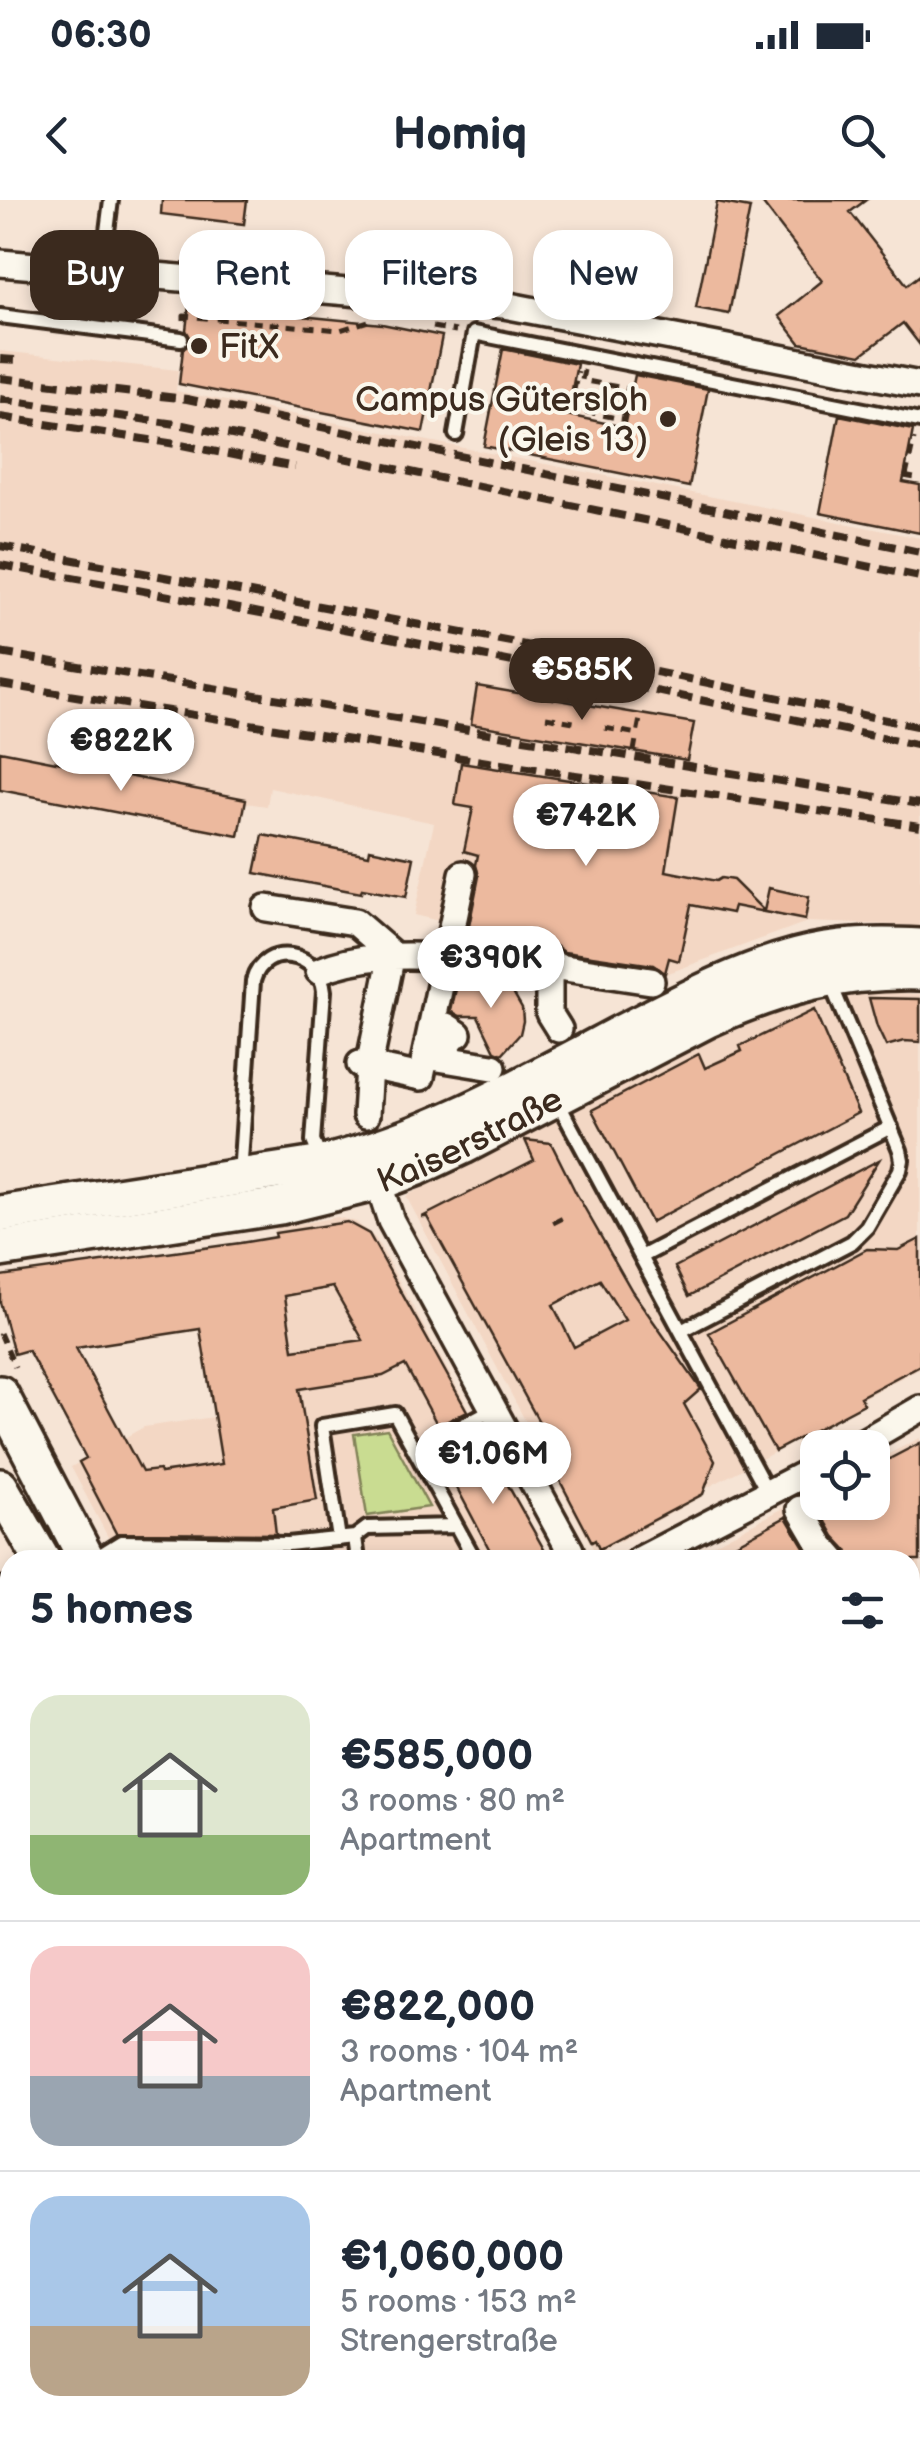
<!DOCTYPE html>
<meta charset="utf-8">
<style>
:root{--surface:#fff;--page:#f2f2f3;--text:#1f2937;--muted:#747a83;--line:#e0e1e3;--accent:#3b2a1e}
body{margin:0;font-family:"Balsamiq Sans",sans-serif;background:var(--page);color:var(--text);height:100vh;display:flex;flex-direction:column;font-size:38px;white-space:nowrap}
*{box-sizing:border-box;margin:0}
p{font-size:32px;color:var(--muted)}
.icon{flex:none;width:55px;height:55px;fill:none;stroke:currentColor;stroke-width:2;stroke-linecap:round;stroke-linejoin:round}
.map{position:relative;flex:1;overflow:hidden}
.details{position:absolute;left:0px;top:1350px;width:920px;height:892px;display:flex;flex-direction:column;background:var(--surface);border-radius:30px 30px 0 0;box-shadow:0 5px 15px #0003}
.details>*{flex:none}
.hud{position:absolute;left:30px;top:30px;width:860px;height:90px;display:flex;gap:20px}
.controls{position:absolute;left:800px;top:1230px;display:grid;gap:20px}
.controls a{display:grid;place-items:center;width:90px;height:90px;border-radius:20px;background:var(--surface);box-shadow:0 5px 15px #0003;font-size:50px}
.price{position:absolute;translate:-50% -85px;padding:0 22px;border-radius:35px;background:#fff;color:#222;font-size:32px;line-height:65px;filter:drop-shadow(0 2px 5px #0008)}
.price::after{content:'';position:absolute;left:50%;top:60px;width:30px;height:22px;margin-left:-15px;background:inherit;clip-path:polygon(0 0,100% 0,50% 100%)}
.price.on{background:var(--accent);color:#fff}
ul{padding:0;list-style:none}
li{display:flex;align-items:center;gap:30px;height:250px;padding:0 30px}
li+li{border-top:2px solid var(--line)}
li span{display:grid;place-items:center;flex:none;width:280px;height:200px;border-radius:30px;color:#555}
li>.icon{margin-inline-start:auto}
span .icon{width:120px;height:120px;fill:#fffc;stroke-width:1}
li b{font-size:42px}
h2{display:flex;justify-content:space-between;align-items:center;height:120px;padding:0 30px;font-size:42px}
.pill{padding:0 35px;border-radius:30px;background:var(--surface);box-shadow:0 5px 15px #0003;font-size:35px;line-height:90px}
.pill.on{background:var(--accent);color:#fff}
.status{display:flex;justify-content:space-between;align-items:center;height:70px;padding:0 50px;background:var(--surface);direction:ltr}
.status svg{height:28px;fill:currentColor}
header{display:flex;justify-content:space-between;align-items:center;height:130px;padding:0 30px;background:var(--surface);font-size:45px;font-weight:700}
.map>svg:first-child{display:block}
</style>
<div class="status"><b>06:30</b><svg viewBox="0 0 49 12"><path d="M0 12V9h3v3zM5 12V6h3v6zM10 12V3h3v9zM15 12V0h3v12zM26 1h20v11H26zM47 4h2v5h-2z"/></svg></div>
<header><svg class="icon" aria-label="back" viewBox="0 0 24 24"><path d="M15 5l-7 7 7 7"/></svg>Homiq<svg class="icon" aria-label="search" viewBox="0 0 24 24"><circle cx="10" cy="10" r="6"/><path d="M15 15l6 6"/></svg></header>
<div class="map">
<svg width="920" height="2242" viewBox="0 0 920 2242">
<rect width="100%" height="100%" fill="#f6e4d5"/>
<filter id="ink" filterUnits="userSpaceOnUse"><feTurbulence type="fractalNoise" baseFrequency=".01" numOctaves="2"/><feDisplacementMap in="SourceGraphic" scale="20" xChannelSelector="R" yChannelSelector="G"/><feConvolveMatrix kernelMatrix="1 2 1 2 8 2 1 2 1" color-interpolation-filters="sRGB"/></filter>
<g filter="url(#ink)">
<path fill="#f3d7c4" d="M0 151 178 170 176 191 920 338V726L807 722 666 774 459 735 460 726 414 715 434 623 270 588 267 606 246 603 240 638H238L0 590Z
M875 792 920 794V1168L863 1198 865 1204 699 1292 701 1297 596 1354 406 996 712 838 768 812 806 800Z
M337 1017 356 1022 376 1039 551 1360H120L71 1267 144 1227 214 1217 217 1233 299 1190 274 1028Z
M920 1238V2242H119L123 2232H910V1360H684L817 1290 818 1302H872L873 1262Z"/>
<path fill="#c9dc91" stroke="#828358" stroke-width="2.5" d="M387 1229 429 1307 367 1316 354 1234Z
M0 2105 10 2108V2203L0 2187Z"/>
<path fill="#ecb99e" stroke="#3b2a1e" stroke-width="2.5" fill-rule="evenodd" d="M162 0H247L244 24 161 14Z
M760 0H866L850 12 907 85 920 75V145L903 123 861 155 800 143 779 116 822 81Z
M717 2 750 8 729 114 696 108Z
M189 105 382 124 442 136 423 232 179 184 183 149 188 146 191 139 186 130Z
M503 149 577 164 567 215 624 227 635 175 708 189 689 287 484 246Z
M839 215 913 230 903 282 920 285V333L820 313Z
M477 486 694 523 687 560 471 524Z
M0 551 246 599 239 636 0 590Z
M461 563 678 597 666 671 716 681 721 678 733 680 764 711 769 688 809 697 805 720 734 706 732 713 691 705 679 761 669 758 665 773 653 765 564 752 556 746H548L541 751 467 736 479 676 476 665 478 655 464 651 473 608 455 605Z
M263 635 369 655 370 649 414 658 406 697 362 689 361 693 255 673Z
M474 780 510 787 522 808 523 821 520 834 502 854 495 851 478 816H460L451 811 456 789Z
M869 798 920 799V842L904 841 886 846 877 827Z
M814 810 858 913 651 1022 592 910 699 854 705 868 742 851 740 846Z
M525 940 551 943 576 993 632 1091 701 1189 684 1204 715 1261 703 1294 599 1349 595 1340 592 1342 537 1237 545 1233 427 1017H422L534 960ZM600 1080 625 1120 574 1147 553 1105Z
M879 960 845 1014 689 1096 675 1067Z
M347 1022 369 1034 467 1211 438 1226 405 1165 383 1176 299 1189 317 1300 273 1308 276 1334 116 1333 79 1262 86 1258 28 1150 14 1154 0 1102V1076L240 1043 276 1037 275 1033ZM333 1087 363 1140 293 1150 285 1096ZM200 1129 222 1264 160 1273 159 1270 142 1272 76 1148Z
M920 1039V1165L860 1197 864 1204 775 1251 709 1133 867 1049 898 1050Z
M456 1240 470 1268 492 1257 550 1360H495L437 1250Z
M920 1243V1360H850L847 1350 834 1336 815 1302H872V1268Z
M786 1317 812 1360H705Z
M126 1352 279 1354V1360H131Z"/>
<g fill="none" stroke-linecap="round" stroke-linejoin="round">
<defs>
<path id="lane" d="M102 71 111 0
M0 116 181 139
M456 234 474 133 920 221
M556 899 768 1293
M240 976 253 781C264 741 320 751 324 791L313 941 321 960
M641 1057 891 927
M681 1131 852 1042 867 1027 900 970 902 960 900 950 830 782
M415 1251 493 1209
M355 1337 358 1360
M339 1339 322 1226 395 1214 475 1360
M92 1360 121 1342 288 1344 355 1337 367 1328 456 1326
M636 2232 637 2242
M759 2232 761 2242
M771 2242 784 2232"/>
<path id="street" d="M0 63 504 105 920 185
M266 708 355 722 392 754 369 866 366 915
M552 762 549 778V813L559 829
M551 766 651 781
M319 771C361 754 402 755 446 757L463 674
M451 840 433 823 446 826 458 834
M426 856 493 867
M360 864 421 877 446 757 549 778
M385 969 378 982 391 1021 570 1350 573 1360
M853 1248 920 1209
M800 1309 821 1345 834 1360
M639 1360 818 1267
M910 1471 920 1490
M910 1552 920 1547
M0 1685 10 1680
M910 1912 920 1911
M0 2079 10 2082
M0 2201 10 2218
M19 2232 24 2242
M856 2232 857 2242"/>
<g id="secondary">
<path d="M0 1014 323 964C431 937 525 884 623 832 680 803 737 772 798 756 838 745 879 745 920 747"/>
<path id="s1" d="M0 1049 280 1006 378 982 418 967 463 946 708 819C779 787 841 770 920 772"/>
<path d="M0 1194 87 1360"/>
<path d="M0 1287 42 1360"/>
<path d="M60 2242 64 2232"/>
<path d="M94 2242 97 2232"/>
</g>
</defs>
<use href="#lane" stroke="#3b2a1e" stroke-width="20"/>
<use href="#street" stroke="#3b2a1e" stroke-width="32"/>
<use href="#secondary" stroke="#3b2a1e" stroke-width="42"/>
<path stroke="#3b2a1e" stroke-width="5" stroke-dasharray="10 8" stroke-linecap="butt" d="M184 120V116L340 130 372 120
M433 127 456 131
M584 170 582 180 629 189
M568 208 626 220
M570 208 578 171
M623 220 629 189
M904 276 920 279
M906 276 914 239
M546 517 579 523
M605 528 637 534 641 514
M634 551 637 534
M531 593 565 599
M590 604 623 610 626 589
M619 630 623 610
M553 1023 567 1016
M0 1133 15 1167
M0 1377H10
M0 2138 10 2139"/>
<use href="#lane" stroke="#fbf7ec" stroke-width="12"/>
<use href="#street" stroke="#fbf7ec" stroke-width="25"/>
<use href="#secondary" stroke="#fbf7ec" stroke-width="35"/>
<path stroke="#3b2a1e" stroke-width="8" stroke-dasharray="15 8" stroke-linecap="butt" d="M0 159 17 160
M0 178 187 199 920 352
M0 199 183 225 920 377
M0 217 176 244 295 267
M0 346 516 443 920 527
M0 365C308 420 614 481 920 546
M0 453 920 604
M0 484 488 562 920 626"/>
</g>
</g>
<g fill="#3b2a1e" stroke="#fbf7ec" stroke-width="4">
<circle cx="199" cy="146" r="10"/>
<circle cx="668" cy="219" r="10"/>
</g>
<g text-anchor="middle" stroke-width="8" stroke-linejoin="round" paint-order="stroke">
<g font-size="35" fill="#3b2a1e" stroke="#fbf7ec" text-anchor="start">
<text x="219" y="158">FitX</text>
<text x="648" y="211" text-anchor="end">Campus Gütersloh<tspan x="648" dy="40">(Gleis 13)</tspan></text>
</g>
<g font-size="35" fill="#3b2a1e" stroke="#fbf7ec">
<text dy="12" stroke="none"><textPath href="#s1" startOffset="485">Kaiserstraße</textPath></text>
</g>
</g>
</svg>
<div class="controls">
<a><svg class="icon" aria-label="locate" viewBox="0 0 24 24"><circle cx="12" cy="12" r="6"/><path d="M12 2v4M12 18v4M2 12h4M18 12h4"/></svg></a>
</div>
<b class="price on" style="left:582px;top:523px">€585K</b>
<b class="price" style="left:121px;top:594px">€822K</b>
<b class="price" style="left:586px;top:669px">€742K</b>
<b class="price" style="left:491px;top:811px">€390K</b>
<b class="price" style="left:493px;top:1307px">€1.06M</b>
<div class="hud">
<a class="pill on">Buy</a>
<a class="pill">Rent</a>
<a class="pill">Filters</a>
<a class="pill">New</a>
</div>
<section class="details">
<h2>5 homes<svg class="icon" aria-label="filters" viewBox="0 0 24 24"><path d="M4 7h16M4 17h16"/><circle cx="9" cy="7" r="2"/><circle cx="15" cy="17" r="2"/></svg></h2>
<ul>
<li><span style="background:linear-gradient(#dfe7d0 70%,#8fb573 0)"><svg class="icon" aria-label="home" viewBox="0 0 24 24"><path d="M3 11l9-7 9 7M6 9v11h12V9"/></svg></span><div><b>€585,000</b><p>3 rooms · 80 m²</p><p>Apartment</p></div></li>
<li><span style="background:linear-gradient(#f6c9c9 65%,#9aa5b1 0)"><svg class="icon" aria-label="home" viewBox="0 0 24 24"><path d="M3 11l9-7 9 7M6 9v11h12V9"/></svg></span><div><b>€822,000</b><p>3 rooms · 104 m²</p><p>Apartment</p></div></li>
<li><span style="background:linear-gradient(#a9c7e8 65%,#b9a48a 0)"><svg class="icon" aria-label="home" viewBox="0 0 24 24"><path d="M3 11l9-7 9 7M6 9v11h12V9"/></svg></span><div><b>€1,060,000</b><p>5 rooms · 153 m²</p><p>Strengerstraße</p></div></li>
</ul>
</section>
</div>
